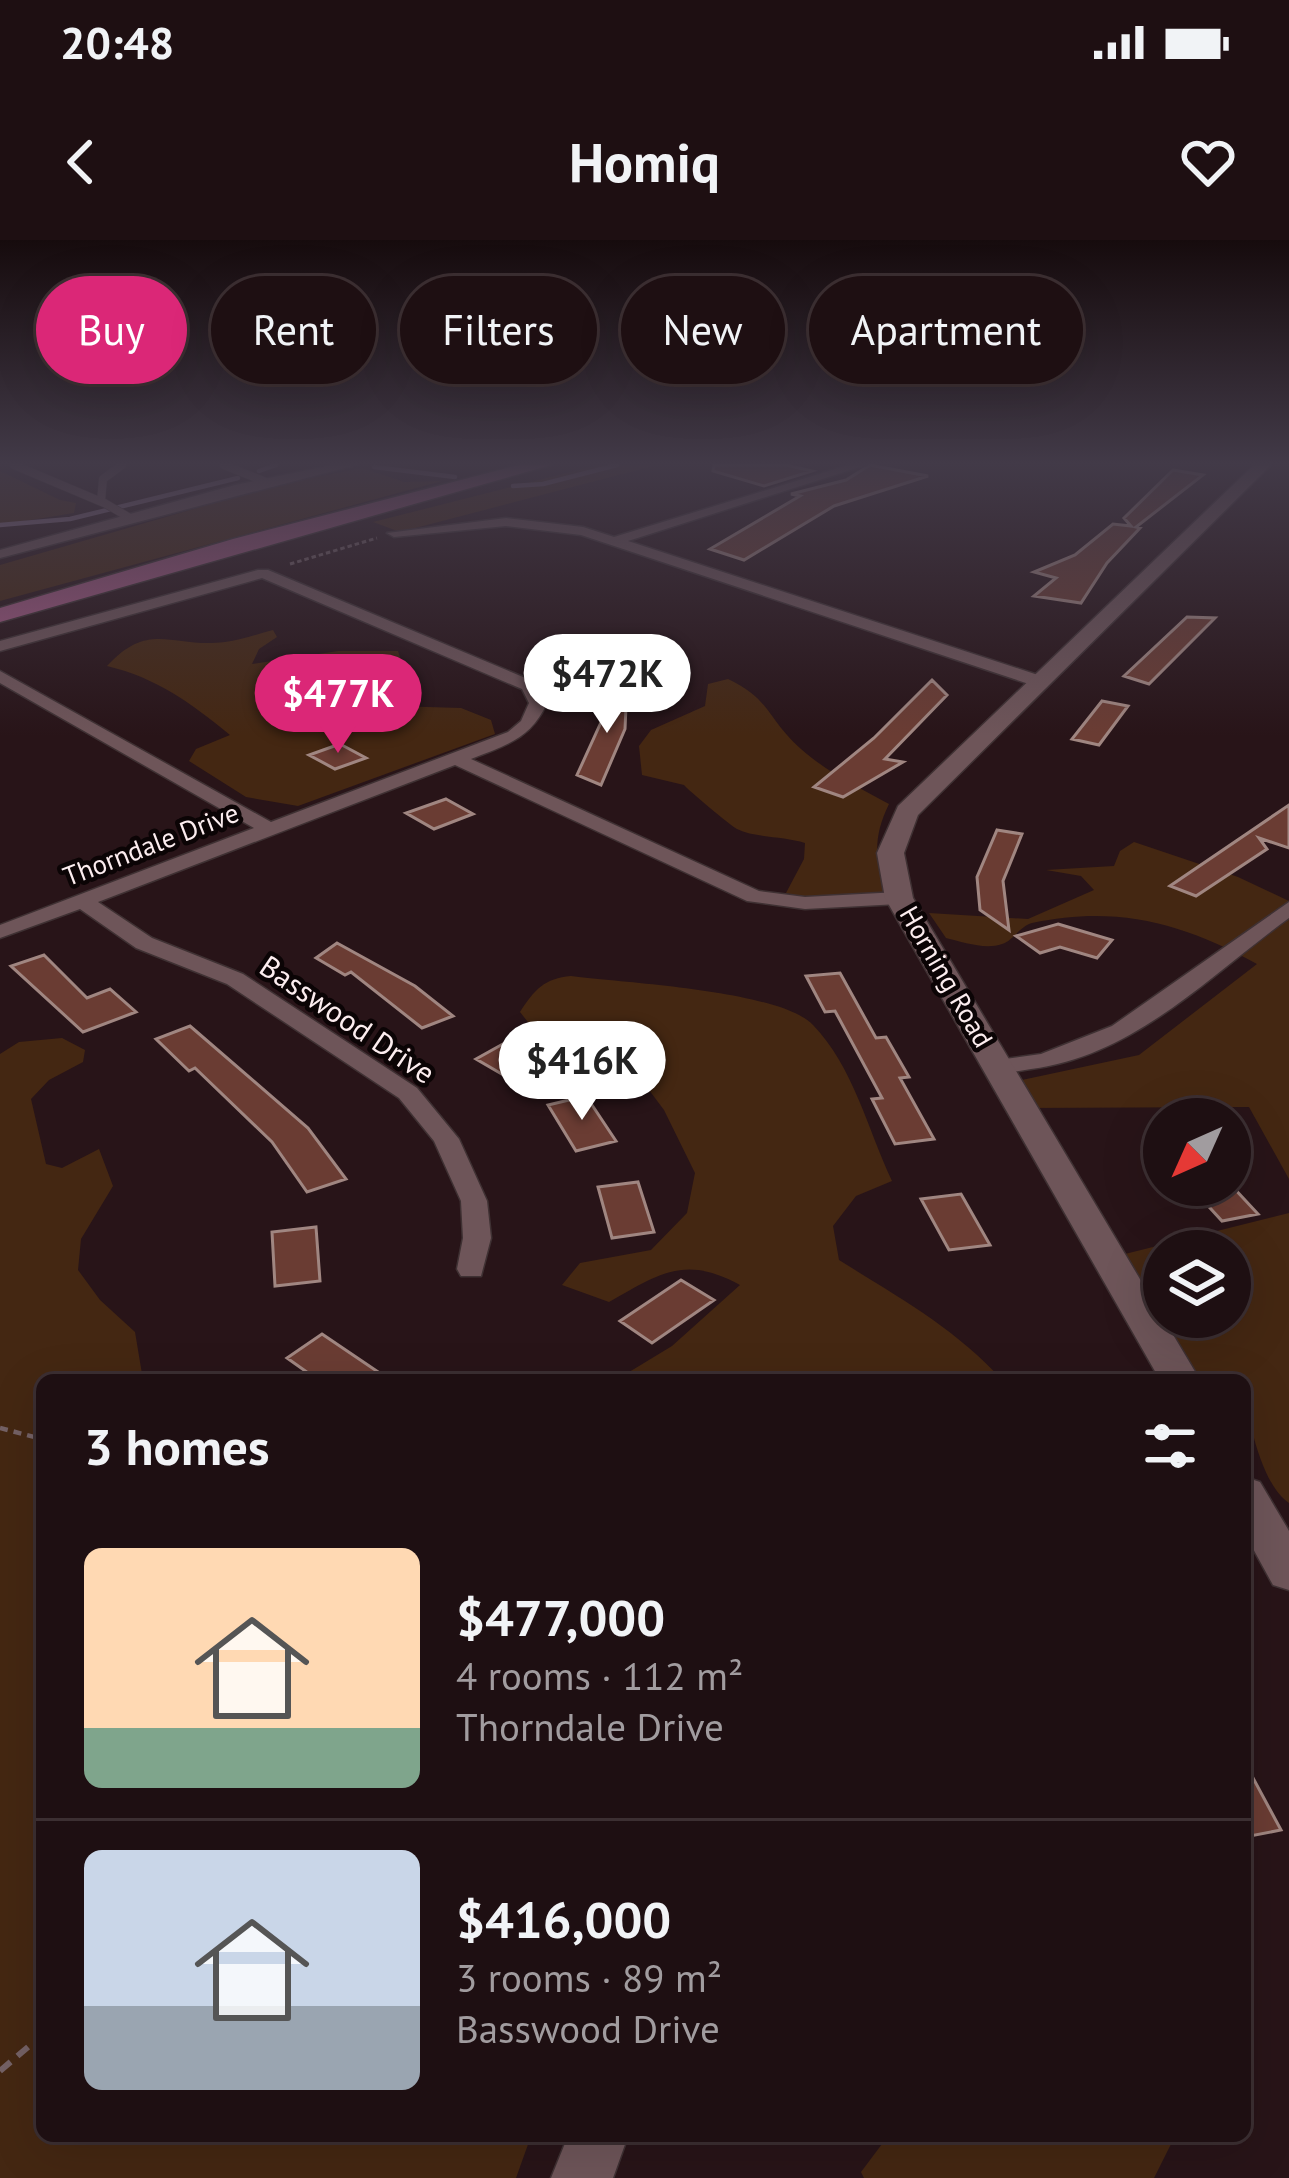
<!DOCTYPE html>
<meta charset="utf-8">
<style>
:root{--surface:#1e0f12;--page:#2b1d20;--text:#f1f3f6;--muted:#a19c9f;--line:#3c2f32;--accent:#db2777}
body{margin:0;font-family:"PT Sans",sans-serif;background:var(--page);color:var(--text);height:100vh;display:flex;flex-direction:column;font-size:45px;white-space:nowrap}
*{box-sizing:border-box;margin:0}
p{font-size:39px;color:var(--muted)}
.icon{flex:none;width:66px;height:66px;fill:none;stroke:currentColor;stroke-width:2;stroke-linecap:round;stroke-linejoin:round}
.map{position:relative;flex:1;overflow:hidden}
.panel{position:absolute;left:36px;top:1134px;width:1215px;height:768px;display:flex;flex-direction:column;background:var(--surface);border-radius:18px;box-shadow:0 12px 48px #0002,0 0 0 3px var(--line)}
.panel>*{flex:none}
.banner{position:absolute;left:36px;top:36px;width:1218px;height:108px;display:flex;gap:24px}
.needle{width:78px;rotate:225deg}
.fabs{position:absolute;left:1143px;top:858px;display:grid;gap:24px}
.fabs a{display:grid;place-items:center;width:108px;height:108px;border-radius:50%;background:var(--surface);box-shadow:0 12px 48px #0002,0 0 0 3px var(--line);font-size:60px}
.price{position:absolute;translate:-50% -102px;padding:0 27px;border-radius:42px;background:#fff;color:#222;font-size:39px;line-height:78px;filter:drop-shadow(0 3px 6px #0008)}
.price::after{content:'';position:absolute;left:50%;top:72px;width:36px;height:27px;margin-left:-18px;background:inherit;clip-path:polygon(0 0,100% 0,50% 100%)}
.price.on{background:var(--accent);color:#fff}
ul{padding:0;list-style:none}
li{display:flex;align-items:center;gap:36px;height:300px;padding:0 48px}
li+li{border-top:3px solid var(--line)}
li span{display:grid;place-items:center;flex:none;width:336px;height:240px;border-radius:18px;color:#555}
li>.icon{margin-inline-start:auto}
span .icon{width:144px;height:144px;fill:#fffc;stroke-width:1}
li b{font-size:51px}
h2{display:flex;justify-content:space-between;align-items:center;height:144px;padding:0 48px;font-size:51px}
.pill{padding:0 42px;border-radius:54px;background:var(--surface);box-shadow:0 12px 48px #0002,0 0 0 3px var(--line);font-size:42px;line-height:108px}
.pill.on{background:var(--accent);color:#fff}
.status{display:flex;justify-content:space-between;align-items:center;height:84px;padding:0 60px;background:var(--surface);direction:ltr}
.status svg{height:33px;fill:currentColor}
header{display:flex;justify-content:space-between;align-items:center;height:156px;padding:0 48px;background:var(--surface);font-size:54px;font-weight:600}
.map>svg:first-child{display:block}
</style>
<div class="status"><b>20:48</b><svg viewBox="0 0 49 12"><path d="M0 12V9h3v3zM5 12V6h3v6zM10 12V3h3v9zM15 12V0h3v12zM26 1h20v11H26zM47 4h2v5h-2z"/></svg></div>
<header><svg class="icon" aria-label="back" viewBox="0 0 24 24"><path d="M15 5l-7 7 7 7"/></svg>Homiq<svg class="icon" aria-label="heart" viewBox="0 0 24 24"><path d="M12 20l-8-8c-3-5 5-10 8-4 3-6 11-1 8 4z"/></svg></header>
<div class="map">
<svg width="1289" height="1938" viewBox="0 0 1289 1938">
<rect width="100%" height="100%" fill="#281418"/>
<path fill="#442712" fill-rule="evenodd" d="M598 225H657L400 292 373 282Z
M362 228 404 242 442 241 0 361V325L280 244Z
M0 231 60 260 76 263 74 273 0 285Z
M273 390 277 397 259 409 252 424 338 411H398L404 429 372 441 353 455 359 465 461 468 491 480 495 494 298 566 246 557 189 521 196 509 230 495C191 463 157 438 107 426 150 379 173 409 225 402 241 400 258 394 273 390Z
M728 439C771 459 767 479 801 509 827 532 858 547 889 564 873 597 875 617 885 651L828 663 786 653 804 619 805 603C784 596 755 598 737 589 731 586 688 550 684 545L642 535 639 506 651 490 705 466 708 444Z
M1134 602 1238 637 1289 661V939L1249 867 1023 868 1008 843 1139 815 1257 724C1183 683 1117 665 1032 683 1020 686 1014 700 1002 704 985 710 963 702 946 698L929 673 1028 679 1094 650 1081 636 1046 630 1114 626 1120 611Z
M571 736C624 743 779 750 813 785 853 826 868 890 892 941L856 956 833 986 839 1020C898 1057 955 1088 1002 1140H616L672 1106 740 1045C685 1015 660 1033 609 1062L562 1045 580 1023 651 1010 687 973 695 933 664 870 643 842 611 825 581 830 543 801 520 772C534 750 545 738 571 736Z
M62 798 85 810 83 822 49 840 31 859 46 924 62 928 99 909 113 946 81 999 78 1030 100 1060 135 1092 143 1140H42V1896H531L516 1938H0V814L19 802Z
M1289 973V1263C1261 1245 1245 1172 1245 1140H1180L1109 1018ZM1164 1011H1230V1077H1164Z
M888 1896H1175L1154 1938H864L861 1932Z"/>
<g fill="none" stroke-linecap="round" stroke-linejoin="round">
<path stroke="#876e87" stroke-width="4.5" d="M374 227 455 237
M259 231 276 225
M513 246 543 244 617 225
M0 285 70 279 238 238"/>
</g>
<path fill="#6a3c33" stroke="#a08681" stroke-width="3" d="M714 225H786L812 231 764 246 713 231Z
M870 225 928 236 834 266 744 320 710 309 800 256 791 254 846 240Z
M1173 230 1203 235 1136 287 1140 288 1107 323 1081 363 1034 356 1056 338 1034 332 1075 315 1113 284 1131 286 1124 278Z
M1187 377 1215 378 1149 444 1124 436Z
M628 423 625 489 601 545 577 535Z
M932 440 947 455 885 519 903 522 843 557 814 547 874 498Z
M1102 461 1128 466 1099 505 1072 499Z
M340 504 366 518 335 529 309 515Z
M446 559 473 574 434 589 406 573Z
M1289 565V608L1259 598 1267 609 1196 656 1170 646Z
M997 590 1022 594 1003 641 1009 690 980 670 977 637Z
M1058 684 1112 700 1097 718 1060 707 1040 713 1016 696Z
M337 703 415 746 453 776 422 788 351 732 345 735 316 718Z
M44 715 87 758 110 749 136 772 83 792 11 726Z
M840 733 876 798 886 797 909 837 900 838 934 899 895 904 872 859 882 858 835 771 825 772 806 736Z
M190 786 308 888 346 939 307 952 272 902 195 828 189 831 156 799Z
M503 804 537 824 507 837 476 819Z
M586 856 616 901 576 911 548 865Z
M638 942 654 992 612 998 598 947Z
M1189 945H1231L1258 974 1222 981Z
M961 954 990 1005 949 1010 921 959Z
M316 987 320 1041 275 1046 272 992Z
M681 1040 714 1060 652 1103 620 1081Z
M322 1094 390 1140H318L287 1118Z
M1245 1523 1281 1590 1245 1597Z"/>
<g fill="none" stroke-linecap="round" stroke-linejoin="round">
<defs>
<path id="lane" d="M14 225 104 263
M122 225 103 239 101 261 130 278
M224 225 266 242"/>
<path id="street" d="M333 225H356L0 318V310L235 245Z
M848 225H866L628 301 1047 438V446H1035L581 295 506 286 394 297 387 293 506 278 583 287 614 297Z
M258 330H268L535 442 547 463C531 499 506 505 471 519L759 651 805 657 899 652 909 658 899 664 805 669 747 661 455 525 98 662 152 698 243 734 417 848 459 899 487 961 491 998 481 1036H461L457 1029 463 998 461 961 434 901 399 858 227 744 136 708 80 669 0 698V685L254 588 0 443V431L271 582 508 492 521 481 529 463 522 449 262 338 0 411V401Z
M1289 662V678C1209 736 1134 816 1031 829 1015 831 999 837 987 826L990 821 1041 814 1112 786Z"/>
<path id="secondary" d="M1254 225H1271L918 575 904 613 913 658 1200 1140H1160L885 658 877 613 898 566Z
M1245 1237 1260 1242 1289 1291V1350L1273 1345 1245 1294Z
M568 1896H628L613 1938H551Z"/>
<path id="primary" d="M519 225H551L0 382V368L233 299Z"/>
</defs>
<use href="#lane" stroke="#3f3133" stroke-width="9"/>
<use href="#street" stroke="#3f3133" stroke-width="3"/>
<use href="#secondary" stroke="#3f3133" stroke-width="3"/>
<use href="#primary" stroke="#3f3133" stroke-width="3"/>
<path stroke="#746165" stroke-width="3" stroke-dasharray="4.5 3" stroke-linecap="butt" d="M290 324 377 298"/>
<path stroke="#746165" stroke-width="4.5" stroke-dasharray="8 6" stroke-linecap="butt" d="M0 1188 42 1199"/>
<path stroke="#746165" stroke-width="6" stroke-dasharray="14 9" stroke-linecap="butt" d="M0 1831 42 1795"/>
<use href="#lane" stroke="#6e5559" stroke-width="8"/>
<use href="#street" fill="#6e5559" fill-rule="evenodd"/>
<use href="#secondary" fill="#6e5559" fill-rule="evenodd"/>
<use href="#primary" fill="#9f577f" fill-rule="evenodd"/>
</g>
<linearGradient id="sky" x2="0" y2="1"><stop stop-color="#160b0d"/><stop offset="0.45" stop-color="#423a48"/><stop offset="1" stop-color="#423a48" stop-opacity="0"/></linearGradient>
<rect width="1289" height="496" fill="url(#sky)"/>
<g text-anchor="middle" stroke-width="9" stroke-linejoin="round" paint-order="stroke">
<g font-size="27" fill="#fcedef" stroke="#0b0405">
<text transform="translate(151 605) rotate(-21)" y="9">Thorndale Drive</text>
<text transform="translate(946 737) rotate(60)" y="9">Horning Road</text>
</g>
<g font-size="30" fill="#fcedef" stroke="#0b0405">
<text transform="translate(347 780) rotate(34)" y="10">Basswood Drive</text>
</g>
</g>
</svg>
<div class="fabs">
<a><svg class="needle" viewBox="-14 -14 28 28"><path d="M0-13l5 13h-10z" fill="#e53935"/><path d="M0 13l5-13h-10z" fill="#a19c9f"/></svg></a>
<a><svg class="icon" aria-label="layers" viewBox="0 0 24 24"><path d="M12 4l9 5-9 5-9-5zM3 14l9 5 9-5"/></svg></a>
</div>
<b class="price" style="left:607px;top:496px">$472K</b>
<b class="price on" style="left:338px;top:516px">$477K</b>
<b class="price" style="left:582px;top:883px">$416K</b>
<div class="banner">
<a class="pill on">Buy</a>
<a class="pill">Rent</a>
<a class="pill">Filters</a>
<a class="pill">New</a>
<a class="pill">Apartment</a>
</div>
<section class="panel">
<h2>3 homes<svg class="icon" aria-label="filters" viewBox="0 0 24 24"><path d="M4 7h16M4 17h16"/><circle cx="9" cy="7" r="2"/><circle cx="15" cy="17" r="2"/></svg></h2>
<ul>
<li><span style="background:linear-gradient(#ffd9b3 75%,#7fa58c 0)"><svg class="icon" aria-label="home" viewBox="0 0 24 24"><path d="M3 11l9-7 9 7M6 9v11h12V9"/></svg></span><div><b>$477,000</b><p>4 rooms · 112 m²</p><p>Thorndale Drive</p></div></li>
<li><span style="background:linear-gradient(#c9d6e8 65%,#9aa5b1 0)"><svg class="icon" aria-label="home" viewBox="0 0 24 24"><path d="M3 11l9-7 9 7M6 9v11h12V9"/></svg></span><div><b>$416,000</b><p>3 rooms · 89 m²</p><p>Basswood Drive</p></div></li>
</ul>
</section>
</div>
